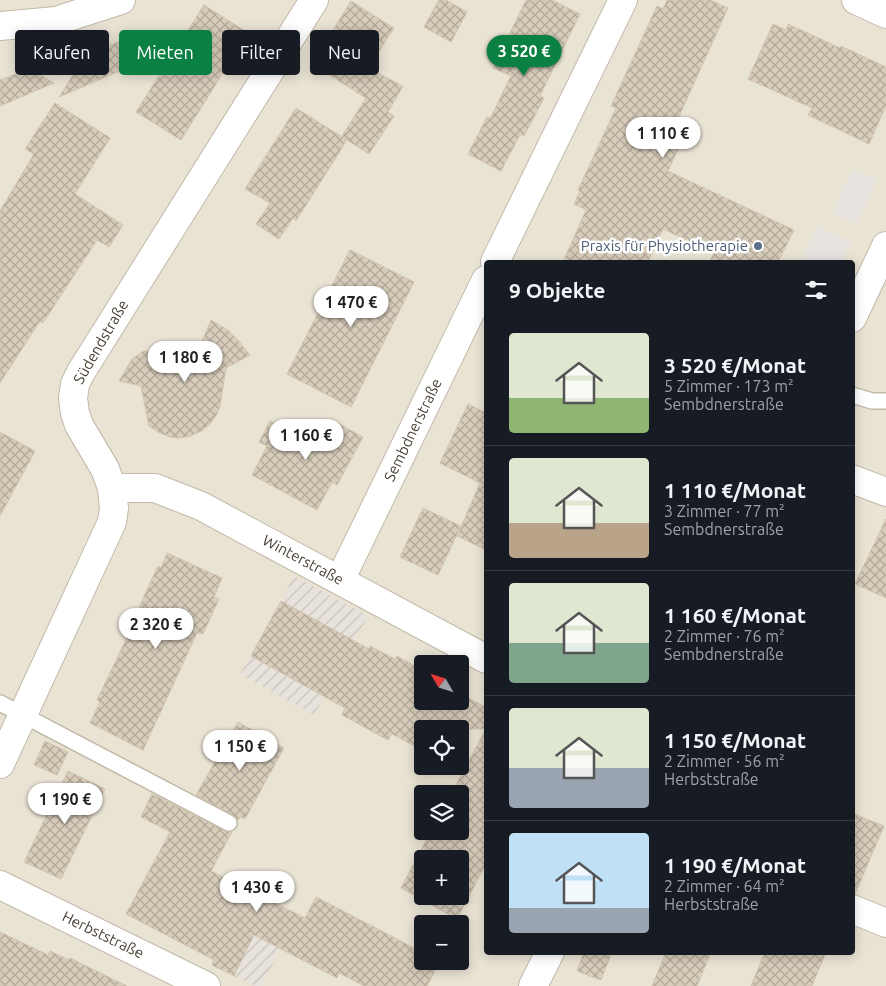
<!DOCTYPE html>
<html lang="de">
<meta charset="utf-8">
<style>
:root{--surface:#171b24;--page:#20242c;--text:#f1f3f6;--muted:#9ea1a6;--line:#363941;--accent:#0b8043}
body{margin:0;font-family:Ubuntu,sans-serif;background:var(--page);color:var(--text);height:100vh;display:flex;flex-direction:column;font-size:19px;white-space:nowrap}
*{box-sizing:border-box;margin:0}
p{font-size:16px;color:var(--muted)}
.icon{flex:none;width:28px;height:28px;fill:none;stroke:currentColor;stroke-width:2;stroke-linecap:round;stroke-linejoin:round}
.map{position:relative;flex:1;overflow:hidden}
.drawer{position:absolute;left:484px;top:260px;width:371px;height:695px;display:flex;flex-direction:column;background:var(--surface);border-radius:5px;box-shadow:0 2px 12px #0003}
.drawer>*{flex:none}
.top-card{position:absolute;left:15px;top:30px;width:394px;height:45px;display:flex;gap:10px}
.needle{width:32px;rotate:309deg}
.buttons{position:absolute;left:414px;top:655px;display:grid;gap:10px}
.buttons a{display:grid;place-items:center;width:55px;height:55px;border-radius:5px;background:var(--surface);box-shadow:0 2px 12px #0003;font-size:25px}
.price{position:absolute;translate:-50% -42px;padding:0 11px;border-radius:18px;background:#fff;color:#222;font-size:16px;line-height:32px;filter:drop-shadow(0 1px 2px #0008)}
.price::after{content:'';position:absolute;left:50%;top:30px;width:15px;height:11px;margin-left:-8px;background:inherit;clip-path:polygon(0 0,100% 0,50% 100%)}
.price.current{background:var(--accent);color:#fff}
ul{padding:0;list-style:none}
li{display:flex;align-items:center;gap:15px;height:125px;padding:0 25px}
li+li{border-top:1px solid var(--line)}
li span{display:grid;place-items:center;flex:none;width:140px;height:100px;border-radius:5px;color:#555}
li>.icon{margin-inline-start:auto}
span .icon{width:60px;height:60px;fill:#fffc;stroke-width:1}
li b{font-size:21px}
h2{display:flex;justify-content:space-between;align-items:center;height:60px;padding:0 25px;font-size:21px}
.tag{padding:0 18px;border-radius:5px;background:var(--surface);box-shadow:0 2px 12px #0003;font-size:18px;line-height:45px}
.tag.current{background:var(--accent);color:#fff}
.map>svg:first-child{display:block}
</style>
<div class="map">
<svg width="886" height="986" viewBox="0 0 886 986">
<defs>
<pattern id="industrial-furrows" width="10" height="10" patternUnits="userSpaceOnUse" patternTransform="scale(1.25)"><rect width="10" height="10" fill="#e7e2dc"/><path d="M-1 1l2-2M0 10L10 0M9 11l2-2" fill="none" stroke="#c8c3bd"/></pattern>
<pattern id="building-cross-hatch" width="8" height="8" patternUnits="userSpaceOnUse" patternTransform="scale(1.25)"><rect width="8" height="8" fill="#d8cdbb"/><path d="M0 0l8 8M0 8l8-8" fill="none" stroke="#b1a899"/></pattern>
</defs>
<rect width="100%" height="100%" fill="#f5f1e7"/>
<path fill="#e9e3d4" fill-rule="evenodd" d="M0 0H886V986H0ZM486 262H852V952H486ZM422 664H460V701H422ZM422 729H460V766H422ZM422 794H460V831H422ZM422 859H460V896H422ZM422 924H460V961H422Z"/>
<path fill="url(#industrial-furrows)" d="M294 576 368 616 314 715 240 674Z
M249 890 298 914 262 986H254L212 965Z"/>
<path fill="#e6e3df" d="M852 169 877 180 856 224 832 213Z
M817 226 851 242 842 262H800Z"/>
<path fill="url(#building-cross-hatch)" stroke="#d3c5ae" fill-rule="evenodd" d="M439 0H446L467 12 451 42 424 27Z
M526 0H552L580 14 540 96 544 98 524 136 520 135 501 171 468 154 487 117 490 119 511 76 493 68Z
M667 0H710L728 8 668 141 680 146 668 171 794 230 778 262H709L714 253 663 229 648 262H563L586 210 574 204 580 191 578 190 616 108 611 106 657 6 663 9Z
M351 1 394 28 368 68 403 86 388 112 394 116 369 154 347 140 296 221 293 218 279 239 256 224 270 203 245 189 296 108 347 140 342 136 366 98 312 64Z
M204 5 248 33 181 140 136 112Z
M773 24 786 30 788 24 840 48 841 46 886 67V106L869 144 808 115 812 108 748 79Z
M134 35 145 60 59 97 85 56Z
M30 69 54 83 0 106V80Z
M55 103 110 138 75 194 123 225 109 247 97 240 43 323 40 321 0 383V211L34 154 25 149Z
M350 250 414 282 351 407 287 374Z
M211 320 228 330 237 339 250 355 226 368 220 406 217 414 210 424 203 430 191 436 178 438 170 437 158 432 149 426 141 386 119 381 132 359 143 351 197 353Z
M468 404 486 413V550L457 536 480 483 440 463Z
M330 419 363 437 337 485 332 482 317 510 252 475 267 446 259 442 270 421 315 445Z
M0 432 35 451 0 516Z
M423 508 461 526 438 575 400 557Z
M886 519V598L855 584Z
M167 553 222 578 214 597 219 599 203 634 197 633 143 750 90 723 100 702 97 700 141 608 139 607 158 566 161 568Z
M281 601 369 649 370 646 395 659 397 656 422 670V701H460V694L486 707V729H422V750L392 734 388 740 342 715 345 708 251 656Z
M238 722 284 748 245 819 240 817 238 820 233 815 196 795Z
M486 729V864L457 919 401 888 431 831H460V794H451ZM422 859H460V896H422Z
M45 741 68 752 57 775 34 765Z
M68 771 105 789 61 879 24 862Z
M152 794 225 831 232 832 211 871 305 918 316 897 422 952V961H440L427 986H364L339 973 337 978 254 935 234 976 212 965 214 960 126 914 170 832 141 817Z
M852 813 884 826 855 894H852Z
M0 932 48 955 50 951 69 960 70 958 127 986H0Z
M584 952H612L601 980 577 971Z
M666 952H711L697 986H652Z
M765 952H826L812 986H751Z"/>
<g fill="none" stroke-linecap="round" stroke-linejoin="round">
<defs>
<path id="service" d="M852 395 872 401H886
M0 703 229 823"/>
<path id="minor" d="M856 0 886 14
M0 26 56 21 121 0
M495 262 623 0
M852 318 886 246
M852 479 886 492
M112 488H155L201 506 486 659
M340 580 486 280
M0 764 112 522 114 508 112 488 105 469 79 425 75 413 73 398 75 384 81 372 314 0
M0 885 206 986
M852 909 886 923
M533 986 550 952"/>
</defs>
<use href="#service" stroke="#c1b9a8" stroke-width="18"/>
<use href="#minor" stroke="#c1b9a8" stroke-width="30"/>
<use href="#service" stroke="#fff" stroke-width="15"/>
<use href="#minor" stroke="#fff" stroke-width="28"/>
</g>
<circle fill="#5c6f8a" stroke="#fff" stroke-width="2" cx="758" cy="246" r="5"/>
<g text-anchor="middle" stroke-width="5" stroke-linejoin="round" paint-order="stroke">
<g font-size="15" fill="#4e5e75" stroke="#fff" text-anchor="end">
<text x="748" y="251">Praxis für Physiotherapie</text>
</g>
<g font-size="15" fill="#494135" stroke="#fff">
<text transform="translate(101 342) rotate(-60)" y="5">Südendstraße</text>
<text transform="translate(413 430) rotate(-64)" y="5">Sembdnerstraße</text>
<text transform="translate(303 560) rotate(28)" y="5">Winterstraße</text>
<text transform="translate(103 935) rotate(26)" y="5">Herbststraße</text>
</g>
</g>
</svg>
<div class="buttons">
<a><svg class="needle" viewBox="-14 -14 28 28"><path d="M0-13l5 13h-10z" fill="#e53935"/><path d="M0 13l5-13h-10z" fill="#9ea1a6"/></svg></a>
<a><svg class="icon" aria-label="locate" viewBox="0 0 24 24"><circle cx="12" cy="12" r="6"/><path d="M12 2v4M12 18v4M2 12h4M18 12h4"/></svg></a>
<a><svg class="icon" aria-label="layers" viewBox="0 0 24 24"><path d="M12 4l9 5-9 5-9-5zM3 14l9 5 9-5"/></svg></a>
<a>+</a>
<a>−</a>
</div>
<b class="price current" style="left:524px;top:77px">3 520 €</b>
<b class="price" style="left:663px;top:159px">1 110 €</b>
<b class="price" style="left:351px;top:328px">1 470 €</b>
<b class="price" style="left:185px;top:383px">1 180 €</b>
<b class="price" style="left:306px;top:461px">1 160 €</b>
<b class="price" style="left:156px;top:650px">2 320 €</b>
<b class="price" style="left:240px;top:772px">1 150 €</b>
<b class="price" style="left:65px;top:825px">1 190 €</b>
<b class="price" style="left:257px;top:913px">1 430 €</b>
<div class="top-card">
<a class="tag">Kaufen</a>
<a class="tag current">Mieten</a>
<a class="tag">Filter</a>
<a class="tag">Neu</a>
</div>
<section class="drawer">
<h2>9 Objekte<svg class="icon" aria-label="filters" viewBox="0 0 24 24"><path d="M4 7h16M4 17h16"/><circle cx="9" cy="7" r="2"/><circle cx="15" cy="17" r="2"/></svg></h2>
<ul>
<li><span style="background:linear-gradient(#dfe7d0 65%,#8fb573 0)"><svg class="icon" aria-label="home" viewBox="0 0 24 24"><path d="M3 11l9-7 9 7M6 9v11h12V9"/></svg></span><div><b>3 520 €/Monat</b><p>5 Zimmer · 173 m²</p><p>Sembdnerstraße</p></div></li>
<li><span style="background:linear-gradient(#dfe7d0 65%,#b9a48a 0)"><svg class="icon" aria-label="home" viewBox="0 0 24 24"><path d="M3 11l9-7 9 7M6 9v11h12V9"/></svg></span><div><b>1 110 €/Monat</b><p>3 Zimmer · 77 m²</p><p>Sembdnerstraße</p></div></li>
<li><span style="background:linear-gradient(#dfe7d0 60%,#7fa58c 0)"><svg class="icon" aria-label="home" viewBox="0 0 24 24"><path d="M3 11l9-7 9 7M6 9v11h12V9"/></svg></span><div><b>1 160 €/Monat</b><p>2 Zimmer · 76 m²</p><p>Sembdnerstraße</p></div></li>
<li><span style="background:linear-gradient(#dfe7d0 60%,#9aa5b1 0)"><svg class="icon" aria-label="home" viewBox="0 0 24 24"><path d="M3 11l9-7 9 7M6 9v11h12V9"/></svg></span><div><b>1 150 €/Monat</b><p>2 Zimmer · 56 m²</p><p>Herbststraße</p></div></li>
<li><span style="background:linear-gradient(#bfe0f5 75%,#9aa5b1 0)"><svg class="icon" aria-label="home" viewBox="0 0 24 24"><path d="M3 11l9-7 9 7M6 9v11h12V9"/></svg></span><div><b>1 190 €/Monat</b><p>2 Zimmer · 64 m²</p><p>Herbststraße</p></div></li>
</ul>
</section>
</div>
